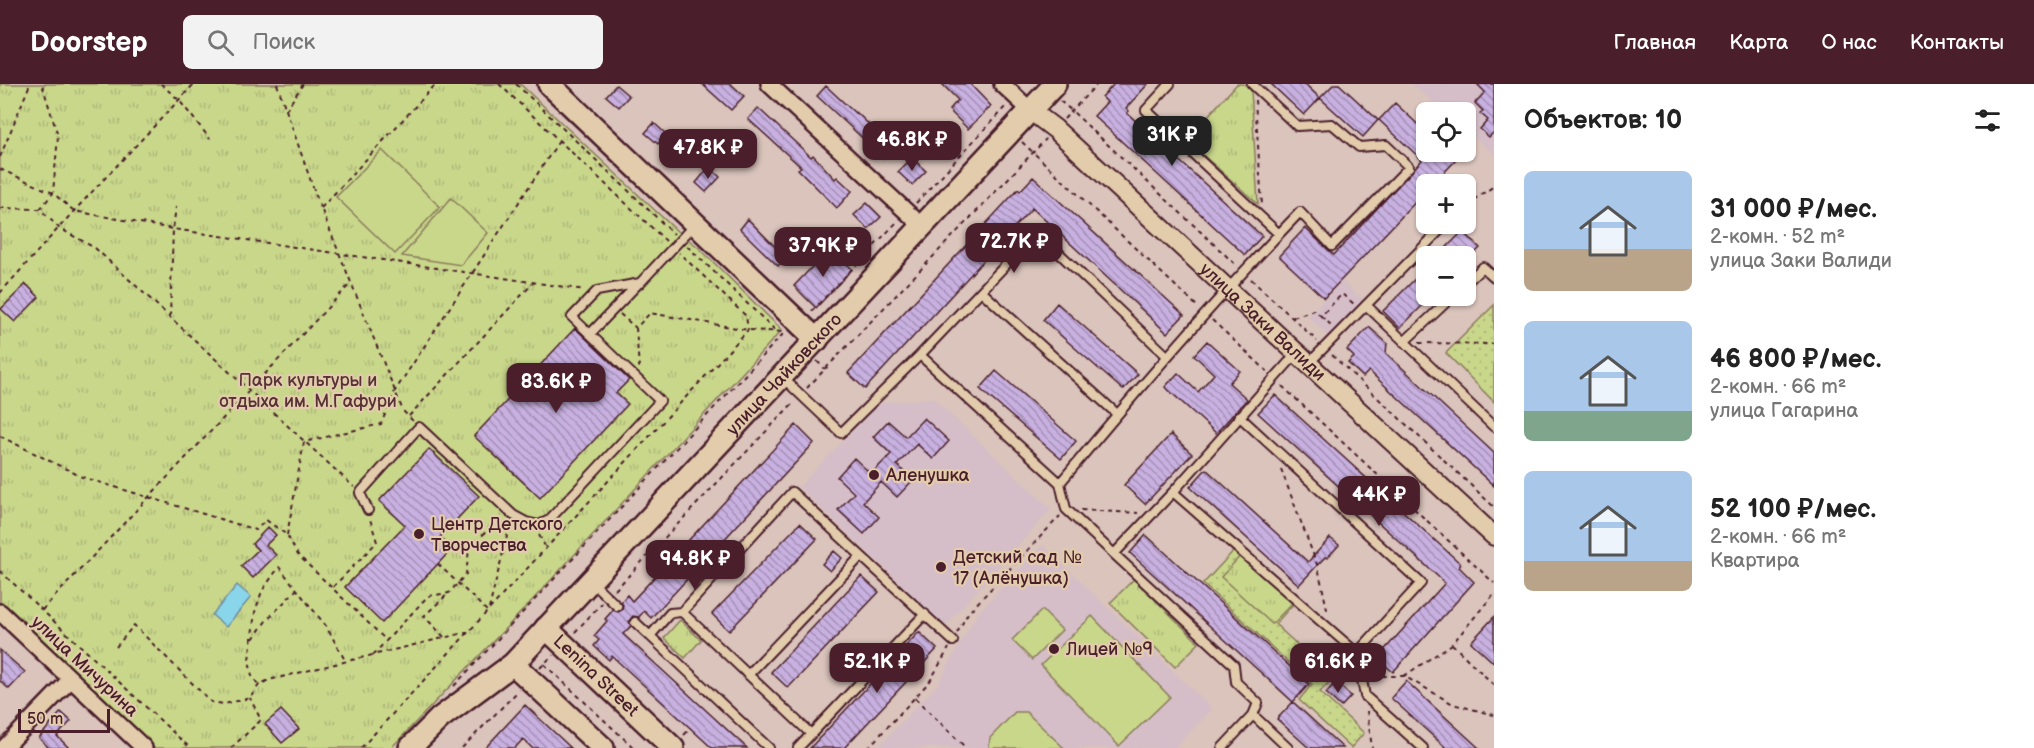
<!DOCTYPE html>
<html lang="ru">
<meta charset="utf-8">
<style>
:root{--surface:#fff;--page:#f2f2f2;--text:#222;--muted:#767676;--accent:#4a1f2b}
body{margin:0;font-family:"Balsamiq Sans",sans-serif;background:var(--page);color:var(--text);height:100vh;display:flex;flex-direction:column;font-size:22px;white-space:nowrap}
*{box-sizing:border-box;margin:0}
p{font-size:20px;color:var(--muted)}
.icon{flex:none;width:33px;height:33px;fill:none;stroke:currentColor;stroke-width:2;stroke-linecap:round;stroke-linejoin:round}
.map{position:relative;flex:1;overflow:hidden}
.panel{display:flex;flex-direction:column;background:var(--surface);width:540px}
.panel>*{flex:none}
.fabs{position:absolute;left:1416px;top:18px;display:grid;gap:12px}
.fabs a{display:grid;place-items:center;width:60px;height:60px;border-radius:9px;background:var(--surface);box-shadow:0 2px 4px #0004;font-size:30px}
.scale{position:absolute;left:18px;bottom:15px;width:92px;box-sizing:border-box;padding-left:6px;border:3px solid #4a1f2b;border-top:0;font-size:16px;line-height:21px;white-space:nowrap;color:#4a1f2b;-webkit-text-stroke:4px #e2ccac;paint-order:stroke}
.price{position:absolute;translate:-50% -51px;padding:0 14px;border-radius:12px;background:var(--accent);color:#fff;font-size:20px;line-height:39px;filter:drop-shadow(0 2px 3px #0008)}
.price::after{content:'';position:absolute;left:50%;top:36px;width:18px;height:14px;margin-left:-9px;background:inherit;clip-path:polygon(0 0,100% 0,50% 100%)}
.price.on{background:#222;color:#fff}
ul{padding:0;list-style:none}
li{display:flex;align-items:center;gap:18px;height:150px;padding:0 30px}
li span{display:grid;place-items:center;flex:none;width:168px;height:120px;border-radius:9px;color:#555}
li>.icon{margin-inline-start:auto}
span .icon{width:72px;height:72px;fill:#fffc;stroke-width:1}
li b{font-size:26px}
h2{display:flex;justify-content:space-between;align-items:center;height:72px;padding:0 30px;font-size:26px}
header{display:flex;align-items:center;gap:36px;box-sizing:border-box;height:84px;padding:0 30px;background:var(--accent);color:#fff}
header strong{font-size:28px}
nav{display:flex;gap:33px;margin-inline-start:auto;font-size:21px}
.search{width:420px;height:54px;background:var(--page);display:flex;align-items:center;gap:15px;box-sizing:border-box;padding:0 21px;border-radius:9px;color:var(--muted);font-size:22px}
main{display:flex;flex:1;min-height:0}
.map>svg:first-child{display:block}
</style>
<header>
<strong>Doorstep</strong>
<div class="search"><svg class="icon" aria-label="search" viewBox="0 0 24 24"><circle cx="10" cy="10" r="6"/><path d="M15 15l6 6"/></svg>Поиск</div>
<nav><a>Главная</a><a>Карта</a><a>О нас</a><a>Контакты</a></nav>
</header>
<main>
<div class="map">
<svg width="1494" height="664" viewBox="0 0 1494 664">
<defs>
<pattern id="grass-dots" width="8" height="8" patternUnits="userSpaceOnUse" patternTransform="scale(1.5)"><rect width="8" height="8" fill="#c9d78b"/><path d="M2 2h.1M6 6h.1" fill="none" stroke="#aeb878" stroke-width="1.8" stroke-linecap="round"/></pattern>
<pattern id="park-tufts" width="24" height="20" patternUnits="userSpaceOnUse" patternTransform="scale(1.5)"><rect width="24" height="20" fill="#c9d78b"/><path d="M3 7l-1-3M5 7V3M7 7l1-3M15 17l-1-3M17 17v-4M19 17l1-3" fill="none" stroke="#aeb878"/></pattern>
<pattern id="building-back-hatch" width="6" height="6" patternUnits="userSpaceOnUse" patternTransform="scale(1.5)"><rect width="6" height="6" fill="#c8b1e0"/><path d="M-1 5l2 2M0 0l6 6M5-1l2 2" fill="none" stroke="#a48fb6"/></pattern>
</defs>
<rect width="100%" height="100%" fill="#dac4bc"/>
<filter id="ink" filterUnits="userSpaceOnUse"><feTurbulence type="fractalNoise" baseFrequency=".0167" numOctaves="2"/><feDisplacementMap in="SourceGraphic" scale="12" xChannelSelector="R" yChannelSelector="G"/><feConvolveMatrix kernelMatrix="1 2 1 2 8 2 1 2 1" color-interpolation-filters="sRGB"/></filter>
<g filter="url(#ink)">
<path fill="#d5bec7" d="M1412 0H1494V70L1466 46V28H1445Z
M1342 197 1365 218 1330 254 1308 233Z
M933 314 1051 425 945 542 799 403 879 319Z
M1043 461 1212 625 1174 664H877L938 600 977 530Z"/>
<path fill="url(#grass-dots)" stroke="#8a7b5b" stroke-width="1.5" d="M1494 221V318L1446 269Z
M1238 462 1297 516 1275 540 1333 594 1320 608 1364 649 1351 664 1299 616 1312 600 1203 500Z"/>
<path fill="url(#park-tufts)" stroke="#8a7b5b" stroke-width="1.5" d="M0 0H520L677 147 698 163 782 246 527 522 391 664H154L0 518Z
M1237 0H1244L1251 6 1258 120 1186 56Z
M1242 470 1294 517 1272 540 1221 493Z
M1134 495 1199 559 1175 583 1110 519Z
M680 536 701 556 685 574 664 554Z"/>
<path fill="#c9d78b" stroke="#8a7b5b" stroke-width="1.5" d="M382 66 440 123 395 170 336 113Z
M451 114 488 149 461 181 402 172Z
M1042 526 1062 546 1032 576 1012 556Z
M1092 532 1170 613 1119 662 1041 581Z
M1015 628H1026L1064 664H989L990 654Z"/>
<path fill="#89d5e9" stroke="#708c9d" stroke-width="1.5" d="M237 501 251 513 226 543 212 531Z"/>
<path fill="url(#building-back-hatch)" stroke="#4a1f2b" stroke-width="1.5" d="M702 0H731L744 12 731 26Z
M942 0H970L991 22 968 45 949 26 958 16Z
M1114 0H1148L1126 24 1129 27 1127 29 1262 152 1245 171 1094 32 1107 18 1102 13Z
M1271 0H1305L1320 14 1304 31Z
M1334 0H1339L1378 36 1363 53 1320 14Z
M1477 0H1494V48L1489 53 1480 45 1488 36 1480 29 1483 27 1475 19 1485 8Z
M616 1 629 12 619 23 606 12Z
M826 2 855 29 856 28 877 48 879 46 896 61 884 74 817 12Z
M1395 19 1426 48V68H1447L1456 76 1433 100H1426V107L1324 214 1279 172 1305 144 1334 171 1422 76 1379 36Z
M758 24 811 73 813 71 835 95 837 93 852 107 837 124 798 85 801 83 748 35Z
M654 39 666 50 658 60 645 49Z
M682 61 691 70 679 83 670 75Z
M912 74 926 87 912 101 898 88Z
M709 83 720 93 706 108 696 99Z
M1033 93 1184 231 1167 249 1032 124 865 305 848 289 1018 105 1020 107Z
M867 119 881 133 868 145 854 131Z
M748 135 786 174 778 182 740 145Z
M1463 147 1480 164 1472 172H1438Z
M830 164 852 185 816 224 794 202Z
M1426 184V218L1400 244 1383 227Z
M26 200 39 213 15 238 1 225Z
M1057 219 1138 290 1123 306 1043 236Z
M1369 243 1387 259 1386 269 1494 369V402L1369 287 1363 293 1348 279 1354 273 1347 266Z
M575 244 629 296 616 309 628 320 540 414 474 352Z
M1207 257 1240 287 1229 299 1247 315 1216 349 1165 303 1178 289 1198 308 1214 290 1194 271Z
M996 287 1076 357 1061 375 980 305Z
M1275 311 1461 480 1459 483 1474 498 1393 588 1377 574 1445 499 1258 329Z
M924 334 949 357 933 375 917 360 897 381 913 396 897 413 881 398 863 418 879 433 864 450 838 426 854 409 837 393 854 374 871 390 891 370 873 353 888 337 906 353Z
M796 341 814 359 651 534 644 527 639 533 633 532 629 537 631 542 623 550 747 664H712L612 572 609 576 594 562 599 556 594 552 607 537 605 535 613 526 618 528 622 526 623 521 621 518 627 511 632 517Z
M1171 350 1192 370 1145 420 1124 401Z
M429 365 479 412 440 453 452 465 382 539 345 503 405 441 379 417Z
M1206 385 1308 478 1330 454 1339 461 1327 474 1325 473 1299 501 1190 403Z
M800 439 817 455 729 547 712 530Z
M268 443 276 451 266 461 276 471 253 494 241 482 258 466 252 460Z
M1146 451 1309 600 1293 618 1130 469Z
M834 467 842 474 830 487 822 480Z
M861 492 879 508 788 604 771 588Z
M1494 533V579L1471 558Z
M919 548 937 565 844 664H810Z
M0 566 25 588 9 605 0 597Z
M1406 597 1479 664H1446L1391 614Z
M1336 598 1351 612 1341 623 1326 609Z
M1293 618 1343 664H1309L1277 635Z
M525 621 571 664H532L523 655 515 664H485Z
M281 626 299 645 282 659 265 640Z
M61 628 71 637 57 652 69 664H49L39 654Z"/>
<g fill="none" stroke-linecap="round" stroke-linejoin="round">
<defs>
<path id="service" d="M1170 0 1146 26 1279 150
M1466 199 1483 183 1494 193
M981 207 1117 330
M1366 221 1494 343
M590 250 638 200
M1404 258 1453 212
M920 271 1060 399 1066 425 1114 470
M1309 279 1446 140
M783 294 841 349 920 271 1037 148 1167 272
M1239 332 1421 499 1357 569 1365 612 1423 664
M1060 399C1137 306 1216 215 1300 128L1332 162 1409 83 1386 61 1359 63 1332 40 1297 42 1252 0
M1173 408 1357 569
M368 426 360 409 419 343 513 431 526 438 539 441 549 436 660 317 572 233 597 207 640 199 694 141
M592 498 617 522
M682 528 811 650
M635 538 650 552
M749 590 861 472
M769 664 650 552 670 529 682 528 792 408 953 557
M798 664 925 530
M1222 664 1253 631
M1288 664 1253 631 1258 619 1236 598 1234 581 1114 470 1173 408 1296 270"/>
<path id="minor" d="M769 0 922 142
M1002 0 1030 26
M0 528 144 664
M4 664 71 595"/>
<g id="tertiary">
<path id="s1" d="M1030 26 1055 45 1494 452"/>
</g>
<g id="secondary">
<path d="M549 0 817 256"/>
<path id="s2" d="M546 544 673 664"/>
<path d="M513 580 603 664"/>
<path id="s3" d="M410 664 440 634 513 580 1055 0"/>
</g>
</defs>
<use href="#service" stroke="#4a1f2b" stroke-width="12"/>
<use href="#minor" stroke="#4a1f2b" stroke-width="20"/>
<use href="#tertiary" stroke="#4a1f2b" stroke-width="22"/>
<use href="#secondary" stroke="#4a1f2b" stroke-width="26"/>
<path stroke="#4a1f2b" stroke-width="2" stroke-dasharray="4.5 4.5" stroke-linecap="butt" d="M161 0 179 16 210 55
M277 0 316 112 395 307 403 327 413 337
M499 0 666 157
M516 0 674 150
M1255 16 1262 121
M1060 17 1072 27 1236 181
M286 26 303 0
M1064 35 1097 0
M1022 58 1199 224
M0 73 30 0
M0 85 53 109 74 127 173 145 585 206
M916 119 1006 22
M1466 121 1494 102
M0 124 40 125 59 144 95 164 354 403
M321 124 436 0
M40 125 53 109 58 52 42 0
M687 162 776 247
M1251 195 1317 257
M0 209 74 127 194 0
M812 227 897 138
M620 230 636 244
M1321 232 1331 241
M170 233 173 145 176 123
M1293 233 1314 226 1321 232 1342 210 1354 220
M1212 236 1267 287
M1419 259 1494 260
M1332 271 1494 423
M817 277 825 285
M639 284 636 244 650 229 748 246 784 248
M1282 302 1494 499
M807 304 1046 55
M409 332 534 198
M0 352 82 393 256 446 266 436 287 451 298 471 387 557
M1281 385 1318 483 1328 530
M1081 426 1138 429
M287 451 304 358 381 340 395 307 559 57
M539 451 546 464
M438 480 488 528
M0 487 190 664
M333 503 377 458 370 435
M615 506 795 317
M489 525 510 440
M42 526 351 199
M575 548 602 519
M957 549 968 529 1060 432
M444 553 424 532 449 509
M253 555 266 537 296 506
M1452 560 1494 601
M116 563 134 541 211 618 224 620 250 614 259 601 269 596 468 548
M373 571 428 512 449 509 466 490 469 466 501 431
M1369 579 1384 592H1404L1453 620 1494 631
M544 580 634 664
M540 584 553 571
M1404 592 1452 560 1494 510
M258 600 252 592 249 576 255 528 262 507 279 483 326 542 346 578
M454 602 784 249
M915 614 966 664
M1367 627 1372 664
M684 651 691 644
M231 664 261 636 250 614
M361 664 748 246 746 232 679 169
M462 664 519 606
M868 664 930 597 949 564"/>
<use href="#service" stroke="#e2ccac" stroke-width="8"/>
<use href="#minor" stroke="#e2ccac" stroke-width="15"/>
<use href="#tertiary" stroke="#e2ccac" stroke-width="18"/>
<use href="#secondary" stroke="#e2ccac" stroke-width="21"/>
</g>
</g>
<g fill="#4a1f2b" stroke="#e2ccac" stroke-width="2">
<circle cx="874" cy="391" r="6"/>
<circle cx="419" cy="450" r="6"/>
<circle cx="941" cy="483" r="6"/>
<circle cx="1054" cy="565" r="6"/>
</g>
<g text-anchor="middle" stroke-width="4.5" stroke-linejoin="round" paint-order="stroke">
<g font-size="18" fill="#4a1f2b" stroke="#e2ccac">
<text dy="6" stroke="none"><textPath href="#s1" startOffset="315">улица Заки Валиди</textPath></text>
<text dy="6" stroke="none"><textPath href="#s3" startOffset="530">улица Чайковского</textPath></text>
<text transform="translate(85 582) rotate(43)" y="6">улица Мичурина</text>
<text dy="6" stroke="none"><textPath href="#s2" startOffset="69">Lenina Street</textPath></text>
</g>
<g font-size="18" fill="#573135" stroke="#e2ccac">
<text x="308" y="302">Парк культуры и<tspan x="308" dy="21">отдыха им. М.Гафури</tspan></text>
</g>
<g font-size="18" fill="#4a1f2b" stroke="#e2ccac" text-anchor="start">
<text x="886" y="397">Аленушка</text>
<text x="431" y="446">Центр Детского<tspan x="431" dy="21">Творчества</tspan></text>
<text x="953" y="479">Детский сад №<tspan x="953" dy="21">17 (Алёнушка)</tspan></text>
<text x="1066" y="571">Лицей №9</text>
</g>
</g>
</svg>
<div class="fabs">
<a><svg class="icon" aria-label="locate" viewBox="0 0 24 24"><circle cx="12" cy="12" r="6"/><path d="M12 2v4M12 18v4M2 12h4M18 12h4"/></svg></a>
<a>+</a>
<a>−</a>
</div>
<div class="scale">50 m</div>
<b class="price on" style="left:1172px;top:83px">31K ₽</b>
<b class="price" style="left:912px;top:88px">46.8K ₽</b>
<b class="price" style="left:708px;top:96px">47.8K ₽</b>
<b class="price" style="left:1014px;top:190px">72.7K ₽</b>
<b class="price" style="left:823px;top:194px">37.9K ₽</b>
<b class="price" style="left:556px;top:330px">83.6K ₽</b>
<b class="price" style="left:1379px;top:443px">44K ₽</b>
<b class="price" style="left:695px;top:507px">94.8K ₽</b>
<b class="price" style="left:877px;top:610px">52.1K ₽</b>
<b class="price" style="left:1338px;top:610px">61.6K ₽</b>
</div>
<section class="panel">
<h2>Объектов: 10<svg class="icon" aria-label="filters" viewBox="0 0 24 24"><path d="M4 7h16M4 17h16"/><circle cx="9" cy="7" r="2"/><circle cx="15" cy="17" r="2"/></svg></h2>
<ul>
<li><span style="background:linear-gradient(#a9c7e8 65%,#b9a48a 0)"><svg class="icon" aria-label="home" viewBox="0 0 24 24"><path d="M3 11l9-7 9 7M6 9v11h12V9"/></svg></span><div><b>31 000 ₽/мес.</b><p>2-комн. · 52 m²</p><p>улица Заки Валиди</p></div></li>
<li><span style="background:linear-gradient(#a9c7e8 75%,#7fa58c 0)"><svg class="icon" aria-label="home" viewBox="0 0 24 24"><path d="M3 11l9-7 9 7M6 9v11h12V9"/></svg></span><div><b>46 800 ₽/мес.</b><p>2-комн. · 66 m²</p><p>улица Гагарина</p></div></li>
<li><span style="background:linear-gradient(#a9c7e8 75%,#b9a48a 0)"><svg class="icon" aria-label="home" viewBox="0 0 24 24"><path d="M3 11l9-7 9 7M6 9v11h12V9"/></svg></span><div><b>52 100 ₽/мес.</b><p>2-комн. · 66 m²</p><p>Квартира</p></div></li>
</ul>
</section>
</main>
